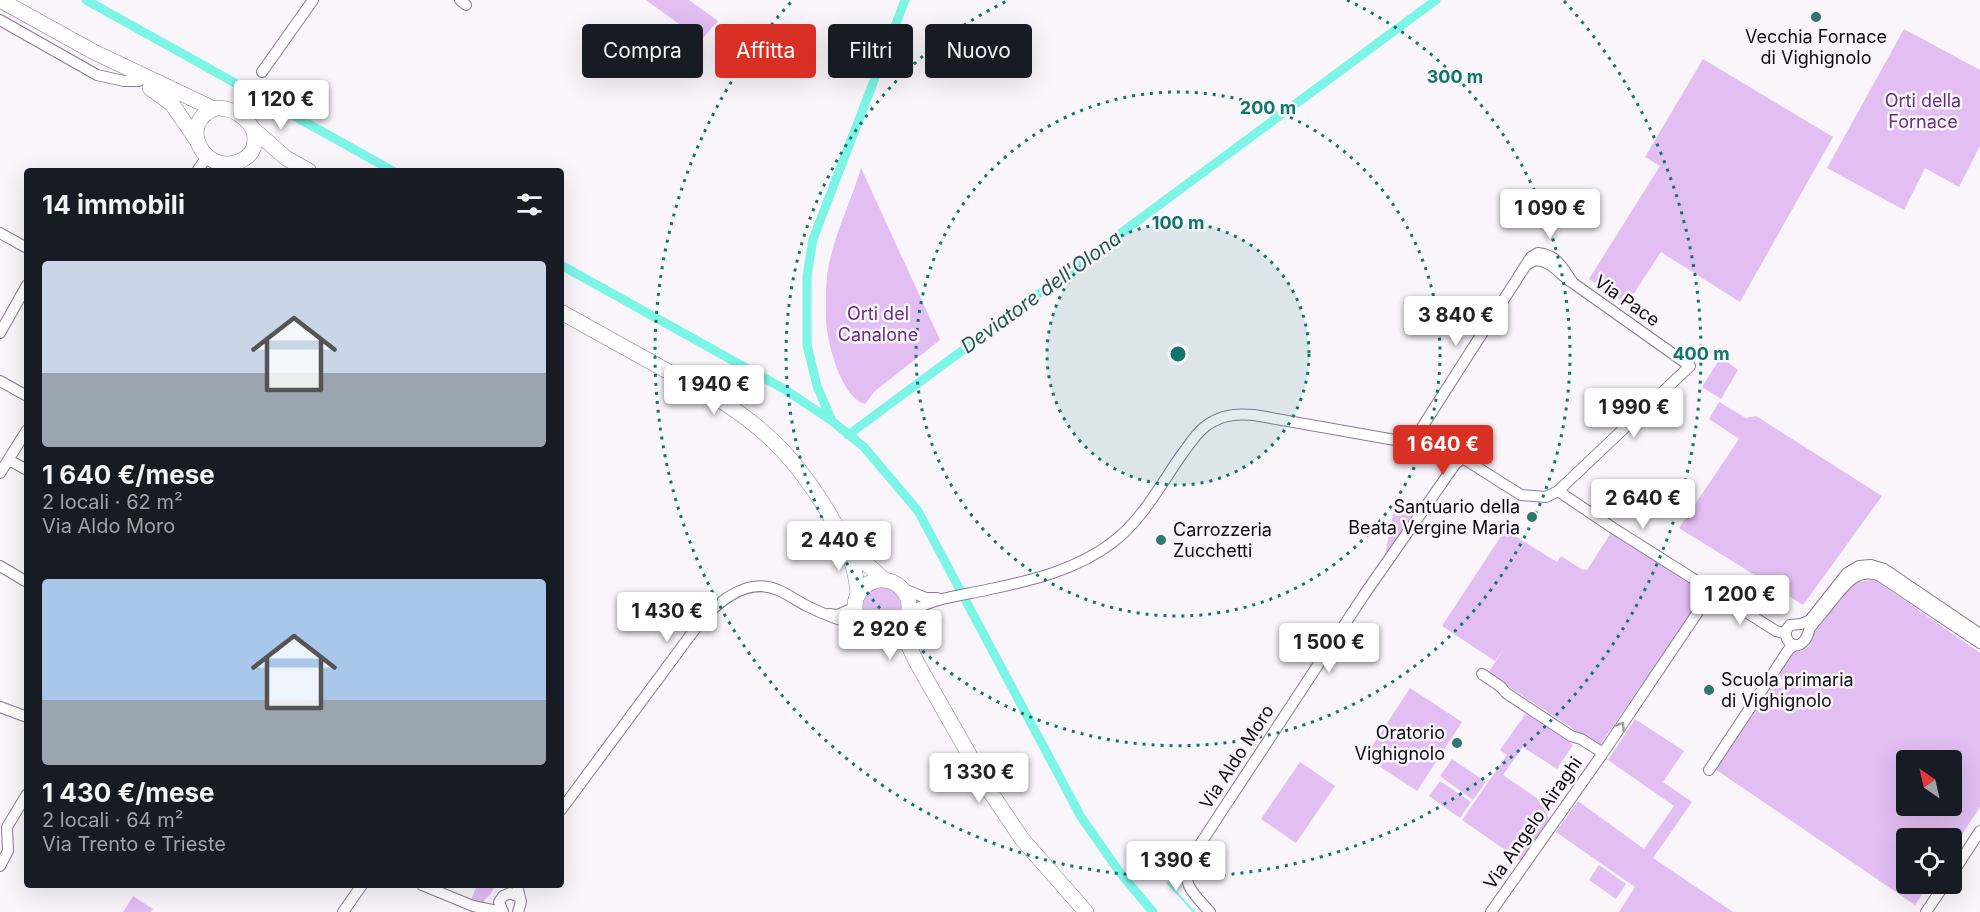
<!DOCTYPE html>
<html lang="it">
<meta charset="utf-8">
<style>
:root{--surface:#171b24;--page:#20242c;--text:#f1f3f6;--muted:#9ea1a6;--accent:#d93025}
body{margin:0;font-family:Inter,sans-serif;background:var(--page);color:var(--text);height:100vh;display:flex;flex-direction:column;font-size:22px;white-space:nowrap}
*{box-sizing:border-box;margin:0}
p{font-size:20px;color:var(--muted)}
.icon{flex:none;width:33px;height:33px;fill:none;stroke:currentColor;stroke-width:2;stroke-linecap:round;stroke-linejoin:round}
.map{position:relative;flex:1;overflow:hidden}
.drawer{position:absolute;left:24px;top:168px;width:540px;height:720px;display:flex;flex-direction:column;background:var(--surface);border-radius:6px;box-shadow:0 6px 24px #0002}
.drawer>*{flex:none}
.top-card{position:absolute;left:582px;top:24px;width:570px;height:54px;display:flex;gap:12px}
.needle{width:39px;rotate:326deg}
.buttons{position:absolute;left:1896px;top:750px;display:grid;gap:12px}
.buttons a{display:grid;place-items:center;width:66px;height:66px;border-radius:6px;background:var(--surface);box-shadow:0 6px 24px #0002;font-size:30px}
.price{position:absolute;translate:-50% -51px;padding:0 14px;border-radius:6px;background:#fff;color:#222;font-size:20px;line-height:39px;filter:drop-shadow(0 2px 3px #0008)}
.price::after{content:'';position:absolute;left:50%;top:36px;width:18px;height:14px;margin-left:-9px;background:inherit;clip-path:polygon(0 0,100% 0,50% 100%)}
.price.on{background:var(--accent);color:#fff}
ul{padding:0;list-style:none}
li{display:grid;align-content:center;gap:12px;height:318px;padding:0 18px}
li span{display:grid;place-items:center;height:186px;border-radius:6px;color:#555}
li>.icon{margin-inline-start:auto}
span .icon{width:108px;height:108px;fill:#fffc;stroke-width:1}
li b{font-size:26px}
h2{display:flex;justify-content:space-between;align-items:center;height:72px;padding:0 18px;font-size:26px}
.pill{padding:0 21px;border-radius:6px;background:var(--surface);box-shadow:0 6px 24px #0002;font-size:21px;line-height:54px}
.pill.on{background:var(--accent);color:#fff}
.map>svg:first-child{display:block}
</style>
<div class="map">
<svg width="1980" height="912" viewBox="0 0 1980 912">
<rect width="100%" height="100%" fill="#f9f5fb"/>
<path fill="#e2bef3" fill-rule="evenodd" d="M646 0H689L718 21 701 40Z
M1904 29 1980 70V146L1959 187 1925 168 1904 210 1827 168Z
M1703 59 1833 137 1740 302 1661 252 1627 304 1589 279 1660 166 1645 157Z
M861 168 940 340 875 391 865 404C841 398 827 342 826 320 826 301 825 278 830 260 837 228 852 199 861 168Z
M1721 357 1738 370 1721 399 1702 387Z
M1719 402 1746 418 1756 416 1882 496 1803 605 1679 528 1739 439 1709 419Z
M1395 504 1416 509 1384 560Z
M1505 530 1557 562 1561 556 1583 570 1584 569 1587 570 1611 533 1703 590V597L1599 746 1488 673 1504 649 1495 661 1442 626Z
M1871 580 1878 582 1980 653V807L1952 850V838H1906V884H1929L1915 905 1715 769 1771 684 1782 688 1784 682 1780 676 1781 670 1794 651 1800 652 1809 646 1811 635 1847 588 1856 583ZM1906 760H1952V806H1906Z
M863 607a19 19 0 1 1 38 0a19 19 0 1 1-38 0Z
M1410 688 1462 722 1417 791 1365 757Z
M1526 713 1573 745 1557 769 1523 747 1503 775 1541 801 1549 819 1521 861 1462 820 1507 755 1500 750Z
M1635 719 1684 751 1663 782 1692 802 1653 858 1733 912H1619L1635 887 1556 832 1578 801 1644 849 1674 806 1608 760Z
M1452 759 1486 782 1473 800 1440 776Z
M1300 762 1335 786 1296 843 1261 819Z
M1440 781 1471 802 1460 818 1429 796Z
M1599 865 1626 884 1616 899 1589 880Z
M477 885H496L490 895 484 900V903L471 900Z
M133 896 153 909 151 912H123Z"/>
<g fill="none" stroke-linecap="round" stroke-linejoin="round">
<path stroke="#7cf5e7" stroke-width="2" d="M1168 883 1194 912"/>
<path stroke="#7cf5e7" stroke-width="9" d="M86 0 393 171
M905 0 813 239 807 276V345L817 386 832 421 864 447 918 511 1081 817 1121 874 1153 912
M561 265 784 389 832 421
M848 435 1436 0"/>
<defs>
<path id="street" d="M460 0 466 5
M0 20 97 75 124 81H139
M262 72 313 0
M197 171 207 157
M0 233 27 248
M0 333 27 285
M0 381 27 396
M1412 443 1531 257 1538 253C1558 255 1563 269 1573 283 1559 275 1553 261 1535 260L1526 265
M1461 457 1521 495 1546 497 1558 491 1690 366 1573 283
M9 460 27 470
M1458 462 1453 464 1447 462 1444 456 1446 449 1451 447 1457 448 1461 455 1459 461
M0 473 27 430
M1558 491 1613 528 1776 631 1786 634
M0 566 27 582
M901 588 926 598H937
M908 613C933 598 958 596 986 590 1030 581 1077 570 1113 542 1141 521 1160 486 1180 457 1190 444 1199 428 1214 421 1227 414 1240 414 1254 415L1446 449
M829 614 838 615 855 607
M1980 634 1884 569 1871 565 1859 566 1847 573 1810 620 1801 624 1790 625 1785 632C1786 642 1796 651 1804 641 1808 637 1808 632 1810 628 1817 619 1824 611 1831 602 1844 586 1857 566 1880 576L1980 643
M1482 674 1501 687 1506 693 1571 736 1581 739 1603 753
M0 707 27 717
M1709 770 1789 649 1795 645
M561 810 701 621C720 600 749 577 778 590 788 594 797 601 807 606 825 615 844 622 864 627
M0 866 8 851 7 827 27 794
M1952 874 1980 831
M422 885 473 906 502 912
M517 885 521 902 518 912
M343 912 362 885
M503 912 499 902 503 896 510 893 519 897
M1210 912C1195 895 1180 884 1189 861L1364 595 1456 463
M1491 912 1603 753 1712 591
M1926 912 1945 884"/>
<path id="secondary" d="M0 0 94 52 214 109
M150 88 172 104 196 139
M216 108C237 107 262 126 253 149 251 155 246 158 240 161 205 177 175 123 216 108Z
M253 129 286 158 309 171
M561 312 723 402C770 432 799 464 828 512 845 541 855 560 858 594
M851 549 884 580
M855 607a27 27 0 1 1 54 0a27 27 0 1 1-54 0Z
M905 621 906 640 917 663 991 793 1022 839 1086 912"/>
</defs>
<use href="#street" stroke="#8b7994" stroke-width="12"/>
<use href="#secondary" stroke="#8b7994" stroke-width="16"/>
<use href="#street" stroke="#fff" stroke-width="10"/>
<use href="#secondary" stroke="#fff" stroke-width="15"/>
</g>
<defs><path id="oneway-chevron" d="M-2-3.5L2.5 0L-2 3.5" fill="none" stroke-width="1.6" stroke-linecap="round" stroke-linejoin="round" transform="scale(1.5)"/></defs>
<use stroke="#9f9da0" href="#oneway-chevron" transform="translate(1621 726) rotate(-56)"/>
<circle cx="1178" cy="354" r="131" fill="#0f766e" fill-opacity=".12"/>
<g fill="none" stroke="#0f766e" stroke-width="3" stroke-dasharray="3 6">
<circle cx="1178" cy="354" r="131"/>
<circle cx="1178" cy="354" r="262"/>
<path d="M1347 0A392 392 0 1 1 1009 0"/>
<path d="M1564 1A523 523 0 1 1 792 1"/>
</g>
<g fill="#307770" stroke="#f9f5fb" stroke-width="2">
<circle cx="1816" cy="17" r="6"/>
<circle cx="1532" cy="517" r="6"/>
<circle cx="1161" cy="540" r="6"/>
<circle cx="1709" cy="690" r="6"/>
<circle cx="1457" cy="743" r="6"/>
</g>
<g text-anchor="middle" stroke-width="5" stroke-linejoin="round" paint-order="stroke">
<g font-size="18" fill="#0f0912" stroke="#f9f5fb" text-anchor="end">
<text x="1816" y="43" text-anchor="middle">Vecchia Fornace<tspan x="1816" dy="21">di Vighignolo</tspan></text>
<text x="1520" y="513">Santuario della<tspan x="1520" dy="21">Beata Vergine Maria</tspan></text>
<text x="1173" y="536" text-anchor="start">Carrozzeria<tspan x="1173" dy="21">Zucchetti</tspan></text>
<text x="1721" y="686" text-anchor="start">Scuola primaria<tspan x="1721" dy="21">di Vighignolo</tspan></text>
<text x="1445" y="739">Oratorio<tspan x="1445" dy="21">Vighignolo</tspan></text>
</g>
<g font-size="18" fill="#682e81" stroke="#f9f5fb">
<text x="1923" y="107">Orti della<tspan x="1923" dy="21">Fornace</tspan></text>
<text x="878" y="320">Orti del<tspan x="878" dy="21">Canalone</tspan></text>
</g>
<g font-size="18" fill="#0f0912" stroke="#f9f5fb">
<text transform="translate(1627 301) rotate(35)" y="6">Via Pace</text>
<text transform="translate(1237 757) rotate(-57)" y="6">Via Aldo Moro</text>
<text transform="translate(1533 823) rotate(-55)" y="6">Via Angelo Airaghi</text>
</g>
<g font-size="20" font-style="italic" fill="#235752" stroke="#f9f5fb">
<text transform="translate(1041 292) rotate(-36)" y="7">Deviatore dell'Olona</text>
</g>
</g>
<circle cx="1178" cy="354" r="9" fill="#0f766e" stroke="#f9f5fb" stroke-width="3"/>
<g font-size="18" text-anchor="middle" font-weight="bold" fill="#0f766e" stroke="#f9f5fb" stroke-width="5" stroke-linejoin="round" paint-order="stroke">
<text x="1455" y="83">300 m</text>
<text x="1268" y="114">200 m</text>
<text x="1178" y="229">100 m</text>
<text x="1701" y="360">400 m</text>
</g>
</svg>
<div class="buttons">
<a><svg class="needle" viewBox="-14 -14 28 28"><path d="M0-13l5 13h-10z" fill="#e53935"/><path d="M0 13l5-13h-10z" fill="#9ea1a6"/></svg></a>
<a><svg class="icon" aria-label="locate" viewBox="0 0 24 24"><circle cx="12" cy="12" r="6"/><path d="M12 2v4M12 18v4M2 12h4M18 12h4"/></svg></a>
</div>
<b class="price" style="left:281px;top:131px">1 120 €</b>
<b class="price" style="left:1550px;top:240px">1 090 €</b>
<b class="price" style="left:1456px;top:347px">3 840 €</b>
<b class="price" style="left:714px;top:416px">1 940 €</b>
<b class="price" style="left:1634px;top:439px">1 990 €</b>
<b class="price on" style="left:1443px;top:476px">1 640 €</b>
<b class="price" style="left:1643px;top:530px">2 640 €</b>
<b class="price" style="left:839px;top:572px">2 440 €</b>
<b class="price" style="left:1740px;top:626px">1 200 €</b>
<b class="price" style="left:667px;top:643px">1 430 €</b>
<b class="price" style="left:890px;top:661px">2 920 €</b>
<b class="price" style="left:1329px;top:674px">1 500 €</b>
<b class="price" style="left:979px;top:804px">1 330 €</b>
<b class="price" style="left:1176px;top:892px">1 390 €</b>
<div class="top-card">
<a class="pill">Compra</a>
<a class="pill on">Affitta</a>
<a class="pill">Filtri</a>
<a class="pill">Nuovo</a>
</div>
<section class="drawer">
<h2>14 immobili<svg class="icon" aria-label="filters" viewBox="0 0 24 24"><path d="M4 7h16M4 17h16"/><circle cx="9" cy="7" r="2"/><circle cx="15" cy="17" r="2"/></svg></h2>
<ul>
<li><span style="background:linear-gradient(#c9d6e8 60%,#9aa5b1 0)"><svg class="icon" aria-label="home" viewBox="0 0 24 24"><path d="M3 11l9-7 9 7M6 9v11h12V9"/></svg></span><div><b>1 640 €/mese</b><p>2 locali · 62 m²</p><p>Via Aldo Moro</p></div></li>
<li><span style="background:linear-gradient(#a9c7e8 65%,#9aa5b1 0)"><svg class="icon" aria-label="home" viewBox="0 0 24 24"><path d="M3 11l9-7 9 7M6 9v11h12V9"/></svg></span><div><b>1 430 €/mese</b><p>2 locali · 64 m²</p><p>Via Trento e Trieste</p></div></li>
</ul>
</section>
</div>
